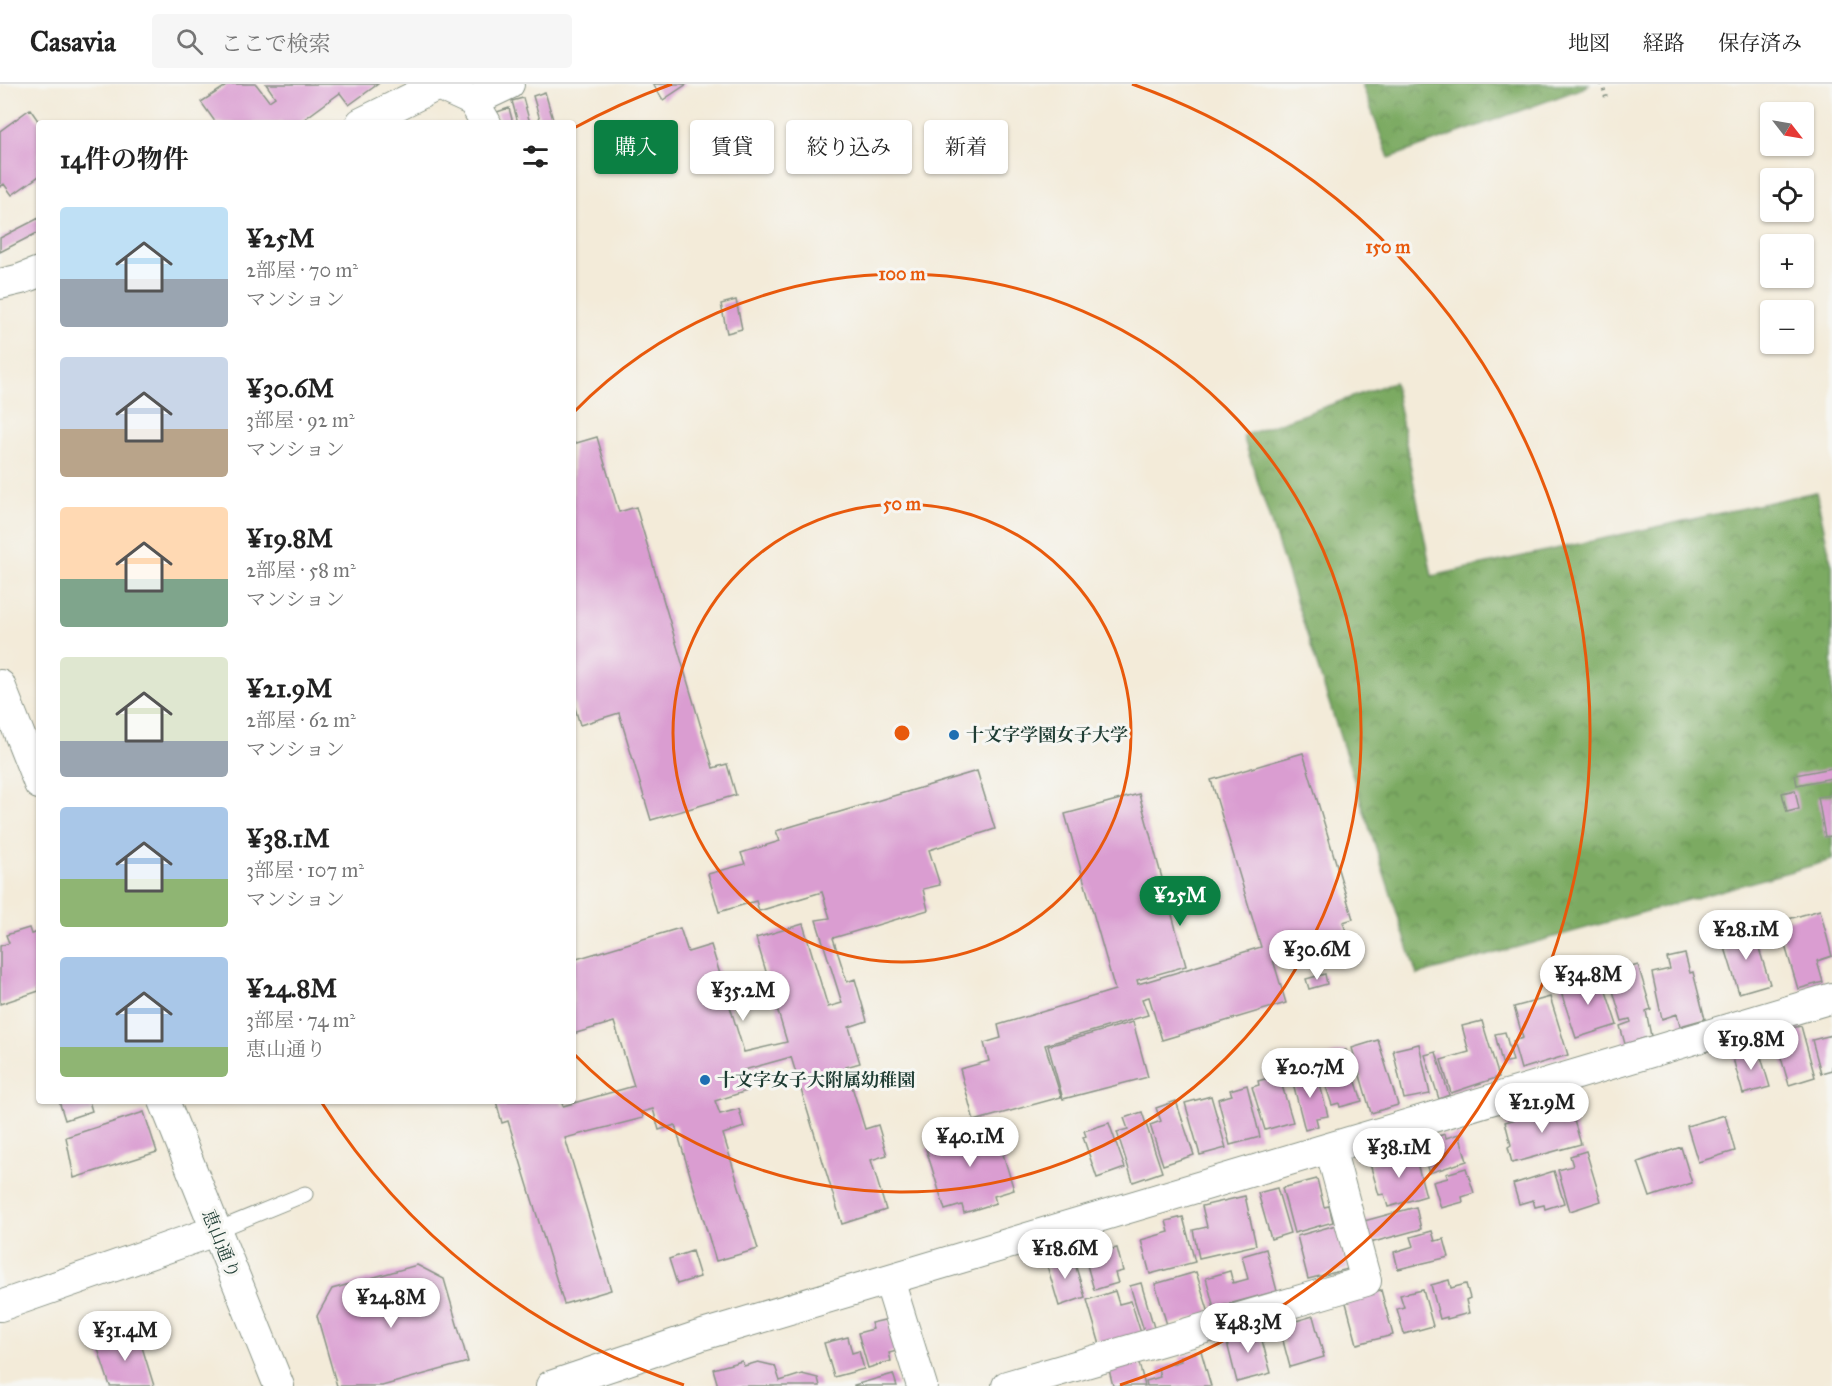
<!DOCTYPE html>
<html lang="ja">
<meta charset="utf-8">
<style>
:root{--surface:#fff;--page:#f6f6f6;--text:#222;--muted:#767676;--line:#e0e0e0;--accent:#0b8043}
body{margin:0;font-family:"IM FELL Great Primer","Noto Serif JP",serif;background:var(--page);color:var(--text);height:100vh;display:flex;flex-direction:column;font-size:22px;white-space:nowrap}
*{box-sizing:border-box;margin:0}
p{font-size:20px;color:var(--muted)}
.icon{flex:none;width:33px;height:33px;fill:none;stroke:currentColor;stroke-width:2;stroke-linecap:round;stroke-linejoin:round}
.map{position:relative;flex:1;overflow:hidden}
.details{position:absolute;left:36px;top:36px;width:540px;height:984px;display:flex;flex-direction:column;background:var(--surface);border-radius:6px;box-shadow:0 2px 4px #0004}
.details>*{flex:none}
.top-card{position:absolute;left:594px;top:36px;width:570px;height:54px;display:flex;gap:12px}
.needle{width:39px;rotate:121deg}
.tools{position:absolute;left:1760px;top:18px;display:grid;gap:12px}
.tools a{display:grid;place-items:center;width:54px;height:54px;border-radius:6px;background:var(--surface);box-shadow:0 2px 4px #0004;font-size:30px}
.price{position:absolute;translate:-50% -51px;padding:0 14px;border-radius:21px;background:#fff;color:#222;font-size:20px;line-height:39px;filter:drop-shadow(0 2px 3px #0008)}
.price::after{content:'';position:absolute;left:50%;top:36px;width:18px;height:14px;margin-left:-9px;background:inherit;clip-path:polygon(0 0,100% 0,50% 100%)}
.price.selected{background:var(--accent);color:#fff}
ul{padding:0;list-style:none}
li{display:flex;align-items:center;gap:18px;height:150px;padding:0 24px}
li span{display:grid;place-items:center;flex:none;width:168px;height:120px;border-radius:6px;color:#555}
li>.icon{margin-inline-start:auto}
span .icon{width:72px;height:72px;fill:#fffc;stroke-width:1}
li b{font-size:26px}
h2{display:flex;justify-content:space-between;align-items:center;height:72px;padding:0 24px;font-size:26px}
.tag{padding:0 21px;border-radius:6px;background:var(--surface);box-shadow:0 2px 4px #0004;font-size:21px;line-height:54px}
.tag.selected{background:var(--accent);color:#fff}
header{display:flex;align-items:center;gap:36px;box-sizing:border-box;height:84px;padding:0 30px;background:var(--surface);border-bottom:2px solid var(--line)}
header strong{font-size:28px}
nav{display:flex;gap:33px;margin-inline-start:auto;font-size:21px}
.search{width:420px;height:54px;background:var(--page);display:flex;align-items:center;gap:15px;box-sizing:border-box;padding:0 21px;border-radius:6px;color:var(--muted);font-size:22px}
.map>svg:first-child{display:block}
</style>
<header>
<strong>Casavia</strong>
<div class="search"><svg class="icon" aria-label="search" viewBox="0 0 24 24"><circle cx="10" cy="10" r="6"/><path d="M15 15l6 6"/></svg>ここで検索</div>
<nav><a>地図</a><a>経路</a><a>保存済み</a></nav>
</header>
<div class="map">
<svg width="1832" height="1302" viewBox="0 0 1832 1302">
<defs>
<pattern id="forest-crowns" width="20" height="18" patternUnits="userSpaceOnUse" patternTransform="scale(1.5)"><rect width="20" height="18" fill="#7caa62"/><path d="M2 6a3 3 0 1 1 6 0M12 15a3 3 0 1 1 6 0" fill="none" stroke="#658c52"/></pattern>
</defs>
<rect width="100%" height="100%" fill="#f6f6f2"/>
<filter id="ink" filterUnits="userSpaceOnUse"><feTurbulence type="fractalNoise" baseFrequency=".0167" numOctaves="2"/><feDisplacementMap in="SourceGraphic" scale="12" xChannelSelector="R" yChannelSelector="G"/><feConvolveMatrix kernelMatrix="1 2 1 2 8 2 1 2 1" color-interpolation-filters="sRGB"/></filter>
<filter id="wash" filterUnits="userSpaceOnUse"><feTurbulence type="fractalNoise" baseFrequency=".008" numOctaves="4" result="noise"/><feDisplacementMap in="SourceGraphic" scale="24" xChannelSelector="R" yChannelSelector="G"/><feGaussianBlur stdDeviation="1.35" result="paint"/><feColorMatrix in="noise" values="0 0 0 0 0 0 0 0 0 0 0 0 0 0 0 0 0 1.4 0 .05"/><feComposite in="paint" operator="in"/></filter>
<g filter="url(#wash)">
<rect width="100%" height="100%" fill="#f3ebd9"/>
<path fill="url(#forest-crowns)" stroke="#4e744b" stroke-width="1.5" d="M1362 0H1589L1583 4 1389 74Z
M1394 298 1432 492 1816 408 1832 482V776L1417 891 1243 352Z"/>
<g id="blocks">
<path fill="#da9dd1" d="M229 0H256L269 17 275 13 266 0H378L349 21 340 9 299 39H282L281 37 278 39H216L201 18Z
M653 0H687L663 16Z
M545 8 554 39H541L533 12Z
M523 14 530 39H518L512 17Z
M509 24 513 39H501L497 28Z
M30 25 39 38V92L12 111 4 100 0 103V47Z
M39 134V148L0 168V154Z
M736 216 742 245 727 249 721 220Z
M597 353 619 428 636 423 713 684 727 680 736 711 651 736 619 629 580 641 573 617V360Z
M1303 669 1353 835 1343 838 1348 853 1273 876 1286 919 1162 956 1149 913 1142 915 1148 931 1045 961 1061 1013 974 1037 960 985 989 977 984 959 1001 954 998 941 1115 906 1065 730 1139 710 1186 882 1137 896 1138 900 1261 863 1211 696Z
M1832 684V694L1797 701 1795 691Z
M977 687 995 745 929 766 940 801 923 805 928 826 833 854 847 898 855 895 867 937 849 943 860 979 846 983 865 1045 878 1041 887 1071 871 1076 886 1126 842 1140 791 973 744 986 750 1006 715 1017 720 1030 739 1025 744 1043 723 1050 758 1165 716 1177 675 1041 659 1046 653 1025 642 1028 643 1034 565 1054 611 1206 564 1220 508 1037 502 1039 496 1017H561L563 1022 634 1002 614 938 573 950V876L680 844 688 868 711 861 744 968 787 958 756 854 803 840 828 923 842 919 816 836 830 834 822 808 759 827 756 817 719 828 708 790 745 780 741 769 780 757 776 747Z
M1795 706 1799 725 1787 728 1782 709Z
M1832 711V752L1825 753 1818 713Z
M1820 826 1832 872 1817 877 1823 898 1798 905 1778 838Z
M29 844 31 850 39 848V907L0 920V862L9 859 6 851Z
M1753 845 1770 900 1739 909 1722 854Z
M1685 870 1690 889 1693 888 1705 935 1680 942 1677 930 1662 935 1652 889 1670 885 1667 874Z
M1638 881 1651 925 1646 927 1651 952 1625 960 1620 942 1631 938 1630 935 1622 937 1608 890Z
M1600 889 1617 941 1576 954 1559 902Z
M1325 890 1327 900 1309 905 1306 895Z
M1550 913 1568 971 1521 985 1513 957 1523 954 1514 923Z
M1482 937 1499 993 1451 1009 1441 976 1469 968 1462 942Z
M1133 938 1148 993 1063 1015 1048 962Z
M1801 942 1815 993 1789 1001 1779 967 1784 965 1779 947Z
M1505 948 1513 977 1502 979 1495 950Z
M1832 951V986L1821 989 1812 956Z
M1378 956 1398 1021 1371 1029 1352 964Z
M1419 960 1430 1010 1404 1015 1393 966Z
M1758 963 1770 1003 1743 1010 1732 971Z
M1346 966 1362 1017 1340 1023 1339 1019 1332 1021 1317 975Z
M1436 968 1449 1011 1439 1015 1425 971Z
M1316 985 1328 1032 1316 1034 1318 1042 1305 1046 1293 999 1305 995 1303 988Z
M1275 992 1276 996 1280 995 1293 1038 1265 1046 1252 1003 1259 1001 1258 997Z
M1247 1001 1260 1053 1230 1061 1218 1015 1232 1011 1230 1006Z
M1211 1012 1226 1064 1200 1071 1185 1019Z
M59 1017H89L92 1027 65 1036Z
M1176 1017 1194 1071 1163 1081 1150 1041 1161 1037 1156 1024Z
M1569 1020 1581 1060 1512 1079 1508 1063 1511 1061 1505 1038Z
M144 1028 157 1068 74 1094 66 1053Z
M1142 1028 1162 1088 1133 1098 1117 1048 1128 1045 1124 1034Z
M1725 1031 1735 1067 1698 1078 1687 1042Z
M974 1038 978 1049 995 1044 1014 1106 994 1112 996 1119 964 1129 962 1121 945 1126 926 1065 944 1059 940 1049Z
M1109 1039 1125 1084 1097 1094 1083 1053 1086 1052 1084 1047Z
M1445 1050 1446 1054 1459 1050 1467 1077 1429 1089 1419 1058Z
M1681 1063 1692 1099 1650 1113 1638 1078Z
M1586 1067 1601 1117 1570 1127 1558 1086 1573 1082 1570 1072Z
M1414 1068 1426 1112 1388 1123 1384 1110 1379 1111 1370 1080Z
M1466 1084 1474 1109 1462 1113 1463 1118 1441 1124 1433 1098 1448 1094 1446 1090Z
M1554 1087 1564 1119 1545 1125 1544 1121 1535 1123 1533 1116 1519 1120 1513 1100Z
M1317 1095 1324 1123 1329 1122 1333 1138 1294 1149 1282 1104Z
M1277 1104 1290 1149 1271 1155 1258 1109Z
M1245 1112 1256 1161 1199 1174 1193 1146 1207 1143 1202 1122Z
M1416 1123 1421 1145 1370 1159 1364 1137Z
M1183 1133 1195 1178 1150 1190 1141 1156 1169 1148 1166 1137Z
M1336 1141 1348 1185 1308 1195 1297 1152Z
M1432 1147 1435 1157 1444 1155 1449 1173 1398 1185 1394 1168 1414 1162 1411 1153Z
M1102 1158 1104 1167 1117 1164 1123 1187 1115 1189 1118 1199 1094 1206 1082 1163Z
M1266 1165 1277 1207 1214 1224 1206 1194 1230 1187 1233 1199 1248 1195 1242 1172Z
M692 1167 700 1193 677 1200 669 1175Z
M1072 1170 1085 1213 1059 1222 1046 1178Z
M417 1181 444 1195 468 1278 382 1302H337L317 1232 332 1205Z
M1196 1188 1209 1229 1167 1241 1155 1200Z
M1449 1196 1451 1204 1466 1200 1470 1214 1466 1216 1469 1229 1447 1235V1233L1440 1235 1431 1201Z
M1141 1199 1155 1247 1145 1250 1130 1202Z
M1381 1206 1393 1251 1357 1260 1345 1215Z
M1423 1206 1433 1242 1404 1250 1397 1225 1404 1223 1400 1211Z
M1115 1207 1119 1220 1131 1217 1141 1249 1100 1261 1087 1216Z
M1313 1232 1324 1273 1290 1283 1279 1242Z
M889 1235 897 1267 889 1269 891 1277 868 1284 858 1249 873 1245 871 1239Z
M1258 1242 1271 1289 1237 1298 1225 1251Z
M138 1250 154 1302H110L96 1259Z
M848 1253 852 1269 859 1267 864 1285 834 1293 824 1259Z
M1201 1267 1211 1302H1147L1146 1297 1160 1293 1158 1284 1181 1277 1180 1273Z
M742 1277 744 1282 758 1278 775 1282 780 1297 802 1290 818 1294 820 1302H718L713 1285Z
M1139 1279 1145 1302H1113L1109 1286Z
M893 1290 897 1302H854V1301Z"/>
</g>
</g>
<g filter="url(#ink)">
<use href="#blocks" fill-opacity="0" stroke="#899486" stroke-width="1.5"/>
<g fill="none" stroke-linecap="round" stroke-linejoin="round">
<defs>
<path id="service" d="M215 1147 305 1110"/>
<path id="minor" d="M473 17 509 0
M361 39 438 1 473 17 486 39
M0 200 21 195 39 188
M0 601 39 700
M164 1017 279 1302
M889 1196 922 1302
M0 1222 215 1147
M551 1302 699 1252 1832 914
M1007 1302 1366 1197 1330 1064"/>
</defs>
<use href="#service" stroke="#899486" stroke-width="17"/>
<use href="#minor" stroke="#899486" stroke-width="32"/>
<path stroke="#899486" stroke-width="4" stroke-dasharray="1.5 4.5" stroke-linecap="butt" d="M1602 0 1607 17"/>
<use href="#service" stroke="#fff" stroke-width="15"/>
<use href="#minor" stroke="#fff" stroke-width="30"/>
</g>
</g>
<g fill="none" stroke="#e8590c" stroke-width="3">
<circle cx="902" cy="649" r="229"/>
<path d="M575 327A459 459 0 1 1 575 971"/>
<path d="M684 1301A688 688 0 0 1 322 1019M574 44A688 688 0 0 1 672 0M1132 0A688 688 0 0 1 1120 1301"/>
</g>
<g fill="#1f6fb2" stroke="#f6f6f2" stroke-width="2">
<circle cx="954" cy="651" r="6"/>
<circle cx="705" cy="996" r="6"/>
</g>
<g text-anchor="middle" stroke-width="6" stroke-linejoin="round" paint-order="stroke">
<g font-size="18" font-weight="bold" fill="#1f3d34" stroke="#f6f6f2" text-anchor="start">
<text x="966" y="657">十文字学園女子大学</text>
<text x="717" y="1002">十文字女子大附属幼稚園</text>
</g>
<g font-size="18" fill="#1f3d34" stroke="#f6f6f2">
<text transform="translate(221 1160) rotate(68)" y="6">恵山通り</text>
</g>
</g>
<circle cx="902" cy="649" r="9" fill="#e8590c" stroke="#f6f6f2" stroke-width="3"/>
<g font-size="18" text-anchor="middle" font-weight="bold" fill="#e8590c" stroke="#f6f6f2" stroke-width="6" stroke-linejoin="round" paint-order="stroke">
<text x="1388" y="169">150 m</text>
<text x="902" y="196">100 m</text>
<text x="902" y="426">50 m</text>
</g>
</svg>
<div class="tools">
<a><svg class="needle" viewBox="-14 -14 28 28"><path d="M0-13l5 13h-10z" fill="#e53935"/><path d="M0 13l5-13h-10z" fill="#767676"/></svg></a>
<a><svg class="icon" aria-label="locate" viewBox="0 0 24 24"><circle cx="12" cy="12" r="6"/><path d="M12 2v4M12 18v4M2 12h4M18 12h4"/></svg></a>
<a>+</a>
<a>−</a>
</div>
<b class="price selected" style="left:1180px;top:843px">¥25M</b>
<b class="price" style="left:1746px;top:877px">¥28.1M</b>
<b class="price" style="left:1317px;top:897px">¥30.6M</b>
<b class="price" style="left:1588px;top:922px">¥34.8M</b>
<b class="price" style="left:743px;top:938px">¥35.2M</b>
<b class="price" style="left:1751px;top:987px">¥19.8M</b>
<b class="price" style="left:1310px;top:1015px">¥20.7M</b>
<b class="price" style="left:1542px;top:1050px">¥21.9M</b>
<b class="price" style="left:970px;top:1084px">¥40.1M</b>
<b class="price" style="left:1399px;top:1095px">¥38.1M</b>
<b class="price" style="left:1065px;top:1196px">¥18.6M</b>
<b class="price" style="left:391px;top:1245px">¥24.8M</b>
<b class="price" style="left:1248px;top:1270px">¥48.3M</b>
<b class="price" style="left:125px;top:1278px">¥31.4M</b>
<div class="top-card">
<a class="tag selected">購入</a>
<a class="tag">賃貸</a>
<a class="tag">絞り込み</a>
<a class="tag">新着</a>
</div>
<section class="details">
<h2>14件の物件<svg class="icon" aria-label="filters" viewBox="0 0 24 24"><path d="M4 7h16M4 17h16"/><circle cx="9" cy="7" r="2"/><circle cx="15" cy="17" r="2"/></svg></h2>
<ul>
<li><span style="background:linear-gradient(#bfe0f5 60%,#9aa5b1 0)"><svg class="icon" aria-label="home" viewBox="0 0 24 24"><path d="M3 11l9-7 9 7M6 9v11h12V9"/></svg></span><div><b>¥25M</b><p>2部屋 · 70 m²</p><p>マンション</p></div></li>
<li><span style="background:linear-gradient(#c9d6e8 60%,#b9a48a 0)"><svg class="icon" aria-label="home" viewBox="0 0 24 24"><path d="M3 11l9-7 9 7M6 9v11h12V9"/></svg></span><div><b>¥30.6M</b><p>3部屋 · 92 m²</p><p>マンション</p></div></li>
<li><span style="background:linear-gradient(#ffd9b3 60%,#7fa58c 0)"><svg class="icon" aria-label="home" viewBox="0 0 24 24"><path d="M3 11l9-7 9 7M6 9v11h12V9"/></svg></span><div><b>¥19.8M</b><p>2部屋 · 58 m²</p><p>マンション</p></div></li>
<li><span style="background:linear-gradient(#dfe7d0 70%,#9aa5b1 0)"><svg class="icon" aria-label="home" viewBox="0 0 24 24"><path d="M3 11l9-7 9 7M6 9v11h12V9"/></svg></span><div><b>¥21.9M</b><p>2部屋 · 62 m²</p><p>マンション</p></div></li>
<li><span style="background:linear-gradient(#a9c7e8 60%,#8fb573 0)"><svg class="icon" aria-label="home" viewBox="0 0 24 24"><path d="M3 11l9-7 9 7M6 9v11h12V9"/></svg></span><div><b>¥38.1M</b><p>3部屋 · 107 m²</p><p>マンション</p></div></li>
<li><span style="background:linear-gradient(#a9c7e8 75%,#8fb573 0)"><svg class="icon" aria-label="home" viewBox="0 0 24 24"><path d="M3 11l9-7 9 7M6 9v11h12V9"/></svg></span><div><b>¥24.8M</b><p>3部屋 · 74 m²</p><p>恵山通り</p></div></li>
</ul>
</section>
</div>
